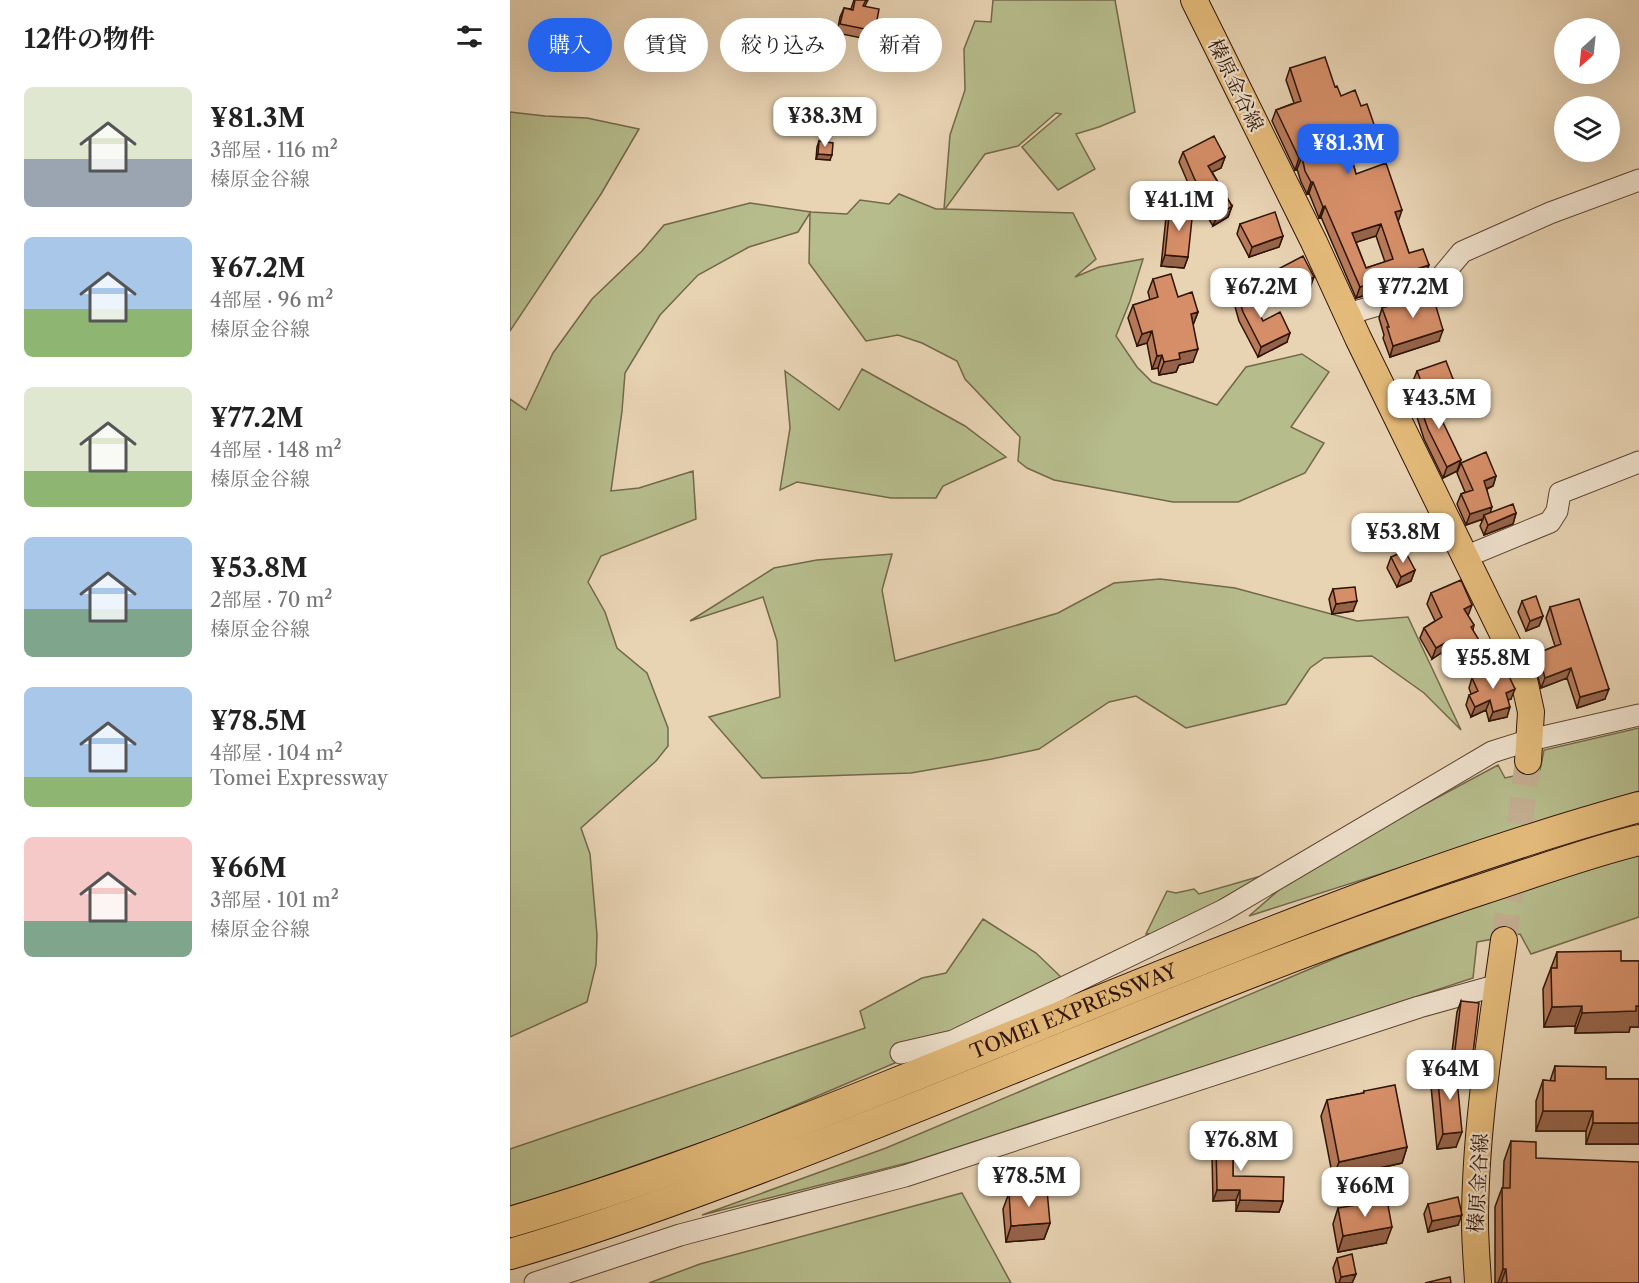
<!DOCTYPE html>
<html lang="ja">
<meta charset="utf-8">
<style>
:root{--surface:#fff;--page:#f6f6f6;--text:#222;--muted:#767676;--accent:#2563eb}
body{margin:0;font-family:"Libre Caslon Text","Noto Serif JP",serif;background:var(--page);color:var(--text);height:100vh;display:flex;flex-direction:column;font-size:22px;white-space:nowrap}
*{box-sizing:border-box;margin:0}
p{font-size:20px;color:var(--muted)}
.icon{flex:none;width:33px;height:33px;fill:none;stroke:currentColor;stroke-width:2;stroke-linecap:round;stroke-linejoin:round}
.map{position:relative;flex:1;overflow:hidden}
.details{display:flex;flex-direction:column;background:var(--surface);width:510px}
.details>*{flex:none}
.guide{position:absolute;left:18px;top:18px;width:570px;height:54px;display:flex;gap:12px}
.needle{width:39px;rotate:207deg}
.controls{position:absolute;left:1044px;top:18px;display:grid;gap:12px}
.controls a{display:grid;place-items:center;width:66px;height:66px;border-radius:50%;background:var(--surface);box-shadow:0 6px 24px #0002;font-size:30px}
.price{position:absolute;translate:-50% -51px;padding:0 14px;border-radius:12px;background:#fff;color:#222;font-size:20px;line-height:39px;filter:drop-shadow(0 2px 3px #0008)}
.price::after{content:'';position:absolute;left:50%;top:36px;width:18px;height:14px;margin-left:-9px;background:inherit;clip-path:polygon(0 0,100% 0,50% 100%)}
.price.active{background:var(--accent);color:#fff}
ul{padding:0;list-style:none}
li{display:flex;align-items:center;gap:18px;height:150px;padding:0 24px}
li span{display:grid;place-items:center;flex:none;width:168px;height:120px;border-radius:9px;color:#555}
li>.icon{margin-inline-start:auto}
span .icon{width:72px;height:72px;fill:#fffc;stroke-width:1}
li b{font-size:26px}
h2{display:flex;justify-content:space-between;align-items:center;height:72px;padding:0 24px;font-size:26px}
.chip{padding:0 21px;border-radius:27px;background:var(--surface);box-shadow:0 6px 24px #0002;font-size:21px;line-height:54px}
.chip.active{background:var(--accent);color:#fff}
main{display:flex;flex:1;min-height:0}
.map>svg:first-child{display:block}
</style>
<main>
<section class="details">
<h2>12件の物件<svg class="icon" aria-label="filters" viewBox="0 0 24 24"><path d="M4 7h16M4 17h16"/><circle cx="9" cy="7" r="2"/><circle cx="15" cy="17" r="2"/></svg></h2>
<ul>
<li><span style="background:linear-gradient(#dfe7d0 60%,#9aa5b1 0)"><svg class="icon" aria-label="home" viewBox="0 0 24 24"><path d="M3 11l9-7 9 7M6 9v11h12V9"/></svg></span><div><b>¥81.3M</b><p>3部屋 · 116 m²</p><p>榛原金谷線</p></div></li>
<li><span style="background:linear-gradient(#a9c7e8 60%,#8fb573 0)"><svg class="icon" aria-label="home" viewBox="0 0 24 24"><path d="M3 11l9-7 9 7M6 9v11h12V9"/></svg></span><div><b>¥67.2M</b><p>4部屋 · 96 m²</p><p>榛原金谷線</p></div></li>
<li><span style="background:linear-gradient(#dfe7d0 70%,#8fb573 0)"><svg class="icon" aria-label="home" viewBox="0 0 24 24"><path d="M3 11l9-7 9 7M6 9v11h12V9"/></svg></span><div><b>¥77.2M</b><p>4部屋 · 148 m²</p><p>榛原金谷線</p></div></li>
<li><span style="background:linear-gradient(#a9c7e8 60%,#7fa58c 0)"><svg class="icon" aria-label="home" viewBox="0 0 24 24"><path d="M3 11l9-7 9 7M6 9v11h12V9"/></svg></span><div><b>¥53.8M</b><p>2部屋 · 70 m²</p><p>榛原金谷線</p></div></li>
<li><span style="background:linear-gradient(#a9c7e8 75%,#8fb573 0)"><svg class="icon" aria-label="home" viewBox="0 0 24 24"><path d="M3 11l9-7 9 7M6 9v11h12V9"/></svg></span><div><b>¥78.5M</b><p>4部屋 · 104 m²</p><p>Tomei Expressway</p></div></li>
<li><span style="background:linear-gradient(#f6c9c9 70%,#7fa58c 0)"><svg class="icon" aria-label="home" viewBox="0 0 24 24"><path d="M3 11l9-7 9 7M6 9v11h12V9"/></svg></span><div><b>¥66M</b><p>3部屋 · 101 m²</p><p>榛原金谷線</p></div></li>
</ul>
</section>
<div class="map">
<svg width="1129" height="1283" viewBox="0 0 1129 1283">
<rect width="100%" height="100%" fill="#e8d3b3"/>
<filter id="stains"><feTurbulence type="fractalNoise" baseFrequency=".00333" numOctaves="4"/><feColorMatrix values="0 0 0 0 .2 0 0 0 0 .09 0 0 0 0 .02 0 0 0 .5 -.17"/></filter>
<radialGradient id="worn" r=".72"><stop offset=".6" stop-color="#630" stop-opacity="0"/><stop offset="1" stop-color="#630" stop-opacity=".3"/></radialGradient>
<path fill="#b6bc8c" stroke="#726849" stroke-width="1.5" d="M483 0H605L625 112 589 127 566 134 585 169 548 190 512 147 551 114 546 113 508 146 475 154 435 209 563 213 586 259 565 277 589 267 633 259 620 301 606 336 627 367 642 382 707 405 736 367 792 354 819 372 781 427 814 443 795 473 728 502H663L544 480 517 468 508 461 510 437 455 379 447 361 412 343 388 335 356 341 299 263 300 213 288 232 239 247 188 275 150 315 115 373 112 411 101 491 129 488 183 471 186 519 91 556 78 582 95 612 107 648 137 673 158 728V746L146 761 71 828 80 854 87 935 86 965 77 1002 0 1037V399L16 410 43 353 82 299 132 251 154 225 240 203 301 212 337 214 350 200 379 204 389 194 426 209H434L440 135 455 90 454 49 465 21 481 22Z
M0 112 35 116 77 118 129 129 91 194 0 331Z
M352 369 455 426 496 457 433 486 426 498H381L287 482 270 490 280 428 275 371 329 410Z
M382 554 372 590 385 661 548 613 604 583 650 579 725 588 847 621 898 617 951 730 914 693 862 656 814 658 800 668 776 704 676 728 626 696 599 702 529 749 482 759 401 773 252 778 199 717 270 697 267 641 253 597 180 621 264 568 307 560Z
M1129 728V791L739 916 792 870 988 765 995 778 1030 770 1034 750Z
M1129 853V917L1021 954 1010 934 967 942 963 978 405 1161 192 1215 376 1148 833 955 1077 867Z
M758 874 650 934H636L657 891 666 893 684 889 689 894Z
M473 919 526 953 551 977 427 1045 230 1129 0 1209V1149L355 1028 350 1011 412 978 436 973Z
M452 1193 501 1283H139L190 1264Z"/>
<g fill="none" stroke-linecap="round" stroke-linejoin="round">
<path stroke="#c3ad90" stroke-width="26" stroke-dasharray="26 13" stroke-linecap="butt" d="M994 940 1018 761"/>
<defs>
<path id="minor" d="M838 314 921 289 952 252 1040 213 1129 180
M955 557 1040 522 1047 511 1050 493 1129 462
M391 1053 443 1041 714 910 982 752 1020 740 1129 715
M25 1283 170 1235 395 1176 909 1007 988 985"/>
<path id="major" d="M684 0 804 242 848 338 1013 675 1021 712 1018 761
M968 1283C967 1263 965 1243 965 1223 965 1129 981 1034 994 940"/>
<g id="highway">
<path id="s1" d="M0 1222C128 1185 252 1137 376 1087 623 989 872 878 1129 807"/>
<path d="M0 1254C73 1233 146 1207 218 1180 471 1087 716 973 973 889 1025 872 1076 853 1129 840"/>
</g>
</defs>
<use href="#minor" stroke="#5d4431" stroke-width="23"/>
<use href="#major" stroke="#2f1406" stroke-width="28"/>
<use href="#highway" stroke="#2f1406" stroke-width="32"/>
<use href="#minor" stroke="#f0e2ce" stroke-width="21"/>
<use href="#major" stroke="#e4ba7a" stroke-width="26"/>
<use href="#highway" stroke="#e4ba7a" stroke-width="30"/>
</g>
<path fill="#b77a59" stroke="#2f1406" stroke-width="1.5" fill-rule="evenodd" d="M344 0H358L355 6 365 31 361 40 327 33 330 17 334 8 341 9Z
M780 68 825 87 831 96 865 151 842 159 846 174 888 221 899 253 915 277 846 298 811 217 809 218 799 193 797 194 791 182 787 169 785 170 762 121 766 110 784 103 776 80ZM866 236 875 262 856 268 846 242Z
M309 141 320 160 306 159 307 147Z
M673 152 715 157 711 168 702 172 722 206 718 217 703 226 681 190 669 162Z
M660 206 678 257 674 268 651 266 656 217Z
M730 224 773 236 769 247 739 257 727 234Z
M757 275 800 288 765 306 753 285Z
M643 279 668 297 688 312 683 325V362L669 365 666 372 649 375 648 368 642 369 637 343 627 346 618 318 623 305 640 300 638 292Z
M725 286 744 303 753 321 777 342 748 357 729 321 722 296Z
M872 308 929 341 880 357 873 338 874 335 869 318Z
M907 371 939 389 910 400 903 381Z
M908 401 931 418 947 471 933 478 914 439 905 411Z
M951 463 986 476 983 486 977 489 980 513H1006L1003 524 974 535 970 526 973 519 956 525 947 504 951 494 955 492 947 473Z
M896 527 925 530 922 541 898 551 892 537Z
M881 557 905 570 901 581 887 587 877 568Z
M823 589 843 611 822 614 819 599Z
M921 593 958 616 964 625 963 630 968 655 942 670 931 653 922 659 910 638 914 628 925 621 917 604Z
M1012 601 1033 616 1029 626 1016 631 1008 612Z
M1040 607 1095 699 1067 708 1057 678 1031 688 1024 663 1028 653 1045 646 1036 618Z
M978 676 1001 699 998 700 997 717 979 721 976 710 961 717 956 705 959 695 961 694 959 688 962 678Z
M1047 952 1111 961H1129V1027H1120L1119 1032 1065 1033V1026L1034 1027 1033 989Z
M951 1001 962 1062 958 1073 946 1070V1147L927 1149 921 1086 927 1071 944 1069 940 1068 947 1012Z
M1045 1066 1096 1079H1129V1144H1076V1131H1026V1101L1033 1080 1040 1081Z
M854 1091 897 1147 892 1163 823 1178 811 1116 817 1100 853 1093Z
M700 1128 727 1142 723 1152V1176L773 1201 769 1212 726 1211V1200L703 1201 702 1156 694 1157 696 1138Z
M1001 1141 1026 1158 1129 1283H985V1207L992 1188H993L994 1161Z
M499 1193 540 1223 534 1239 496 1242 493 1209Z
M918 1204 948 1225 918 1232 914 1214Z
M828 1208 876 1243 828 1252 823 1224Z
M827 1258 846 1274 842 1283H826L823 1268Z"/>
<path fill="#956349" stroke="#2f1406" stroke-width="1.5" d="M869 139 865 151 835 162 839 150Z
M308 154 322 155 320 160 306 159Z
M715 157 711 168 694 176 698 166Z
M792 157 787 169 785 170 789 158Z
M801 182H803L799 193 797 194Z
M722 206 718 217 703 226 707 216Z
M815 206 811 217 809 218 813 207Z
M892 210 888 222 885 212Z
M871 224 866 236 838 245 842 233Z
M773 236 769 247 739 257 742 247Z
M655 255 678 257 674 268 651 266Z
M919 265 915 277 846 298 850 287Z
M804 277 800 288 765 306 768 296Z
M688 312 683 325 681 314Z
M933 330 929 341 880 357 883 346Z
M642 331 637 343 627 346 632 334Z
M780 333 777 342 748 357 751 347Z
M688 349 683 362 669 365 666 372 649 375 654 362 669 353Z
M652 355 648 368 642 369 647 356Z
M943 379 939 389 910 400 914 389Z
M951 460 947 471 933 478 937 467Z
M986 476 983 486 970 491 974 481Z
M982 507 979 517 974 515 973 519 956 525 960 514Z
M1006 513 1003 524 974 535 978 525Z
M925 530 922 541 898 551 902 541Z
M905 570 901 581 887 587 891 577Z
M847 601 843 611 822 614 826 604Z
M962 605 958 616 954 609Z
M1033 616 1029 626 1016 631 1020 621Z
M935 643 931 653 922 659 926 648Z
M972 645 968 655 942 670 946 660Z
M1061 668 1057 678 1031 688 1035 678Z
M1005 689 1001 699 993 702 996 693Z
M1099 689 1095 699 1067 708 1070 697Z
M980 700 976 710 961 717 965 707Z
M1000 707 997 717 979 721 983 712Z
M1072 1006 1065 1026 1034 1027 1042 1007Z
M1129 1006V1027H1120L1119 1032 1065 1033 1072 1013Z
M1033 1111H1083L1076 1131H1026Z
M1083 1123H1129V1144H1076Z
M952 1132 946 1147 927 1149 933 1134Z
M727 1142 723 1153V1143Z
M706 1146 702 1156 694 1157 698 1147Z
M897 1147 892 1163 823 1178 829 1162Z
M707 1190H730L726 1200 703 1201Z
M730 1200 773 1201 769 1212 726 1211Z
M952 1215 948 1225 918 1232 922 1221Z
M540 1223 534 1239 496 1242 501 1226Z
M882 1227 876 1243 828 1252 833 1236Z
M993 1269H996L991 1283H988Z
M846 1274 842 1283H829L831 1277Z"/>
<path fill="#d58e68" stroke="#2f1406" stroke-width="1.5" fill-rule="evenodd" d="M345 0H356L353 6 369 9 365 31 330 24 334 8 343 10Z
M815 57 825 87 827 86 831 96 845 90 851 106 857 104 869 139 839 150 846 174 876 163 892 210 885 212 899 253 913 249 919 265 850 287 815 206 813 207 803 182H801L795 171 792 157 789 158 766 110 791 101 780 68ZM871 224 883 259 856 268 842 233Z
M704 136 715 157 698 166 722 206 707 216 685 180 673 152Z
M309 141 323 143 322 155 308 154Z
M660 206 683 209 678 257 655 255Z
M765 212 773 236 742 247 730 224Z
M793 256 804 277 768 296 757 275Z
M661 274 668 297 682 292 688 312 681 314 688 349 669 353 670 359 654 362 652 355 647 356 642 331 632 334 623 305 648 297 643 279Z
M738 283 744 303 753 321 770 312 780 333 751 347 733 312 725 286Z
M922 293 933 330 883 346 877 327H879L872 308Z
M936 361 943 379 914 389 907 371Z
M927 395 933 412 929 414 951 460 937 467 918 429 908 401Z
M976 452 986 476 974 481 982 507 960 514 951 494 963 490 951 463Z
M1003 504 1006 513 978 525 974 515Z
M919 516 925 530 902 541 896 527Z
M895 551 905 570 891 577 881 557Z
M951 580 962 605 954 609 964 625 961 627 972 645 946 660 935 643 926 648 914 628 932 617 921 593Z
M845 587 847 601 826 604 823 589Z
M1026 596 1033 616 1020 621 1012 601Z
M1069 599 1099 689 1070 697 1061 668 1035 678 1028 653 1051 644 1040 607Z
M995 668 1005 689 996 693 1000 707 983 712 980 700 965 707 959 695 968 691 962 678 976 671 978 676Z
M1111 951V961H1129V1006H1126V1011L1072 1013V1006L1042 1007 1041 968H1047V952Z
M951 1001 969 1003 962 1062 944 1058Z
M1045 1066 1096 1067V1079H1129V1123H1083V1111H1033V1080L1045 1081Z
M946 1069 952 1132 933 1134 927 1071Z
M885 1085 897 1147 829 1162 817 1100 854 1093V1091Z
M700 1128 725 1129 727 1142 723 1143V1176L774 1177 773 1201 730 1200V1190H707L706 1146 698 1147Z
M1001 1141 1026 1142V1158L1129 1162V1283H997L996 1269H993L992 1188H1000Z
M537 1190 540 1223 501 1226 499 1193Z
M948 1197 952 1215 922 1221 918 1204Z
M877 1200 882 1227 833 1236 828 1208Z
M842 1254 846 1274 831 1277 827 1258Z
M940 1277 941 1283H915Z"/>
<g text-anchor="middle" stroke-width="4.5" stroke-linejoin="round" paint-order="stroke">
<g font-size="20" fill="#2f1406" stroke="#f0e2ce">
<text transform="translate(726 85) rotate(64)" y="7">榛原金谷線</text>
<text dy="7" stroke="none"><textPath href="#s1" startOffset="602">TOMEI EXPRESSWAY</textPath></text>
<text transform="translate(968 1183) rotate(-87)" y="7">榛原金谷線</text>
</g>
</g>
<rect width="100%" height="100%" filter="url(#stains)"/>
<rect width="100%" height="100%" fill="url(#worn)"/>
</svg>
<div class="controls">
<a><svg class="needle" viewBox="-14 -14 28 28"><path d="M0-13l5 13h-10z" fill="#e53935"/><path d="M0 13l5-13h-10z" fill="#767676"/></svg></a>
<a><svg class="icon" aria-label="layers" viewBox="0 0 24 24"><path d="M12 4l9 5-9 5-9-5zM3 14l9 5 9-5"/></svg></a>
</div>
<b class="price" style="left:315px;top:148px">¥38.3M</b>
<b class="price active" style="left:838px;top:175px">¥81.3M</b>
<b class="price" style="left:669px;top:232px">¥41.1M</b>
<b class="price" style="left:751px;top:319px">¥67.2M</b>
<b class="price" style="left:903px;top:319px">¥77.2M</b>
<b class="price" style="left:929px;top:430px">¥43.5M</b>
<b class="price" style="left:893px;top:564px">¥53.8M</b>
<b class="price" style="left:983px;top:690px">¥55.8M</b>
<b class="price" style="left:940px;top:1101px">¥64M</b>
<b class="price" style="left:731px;top:1172px">¥76.8M</b>
<b class="price" style="left:519px;top:1208px">¥78.5M</b>
<b class="price" style="left:855px;top:1218px">¥66M</b>
<div class="guide">
<a class="chip active">購入</a>
<a class="chip">賃貸</a>
<a class="chip">絞り込み</a>
<a class="chip">新着</a>
</div>
</div>
</main>
